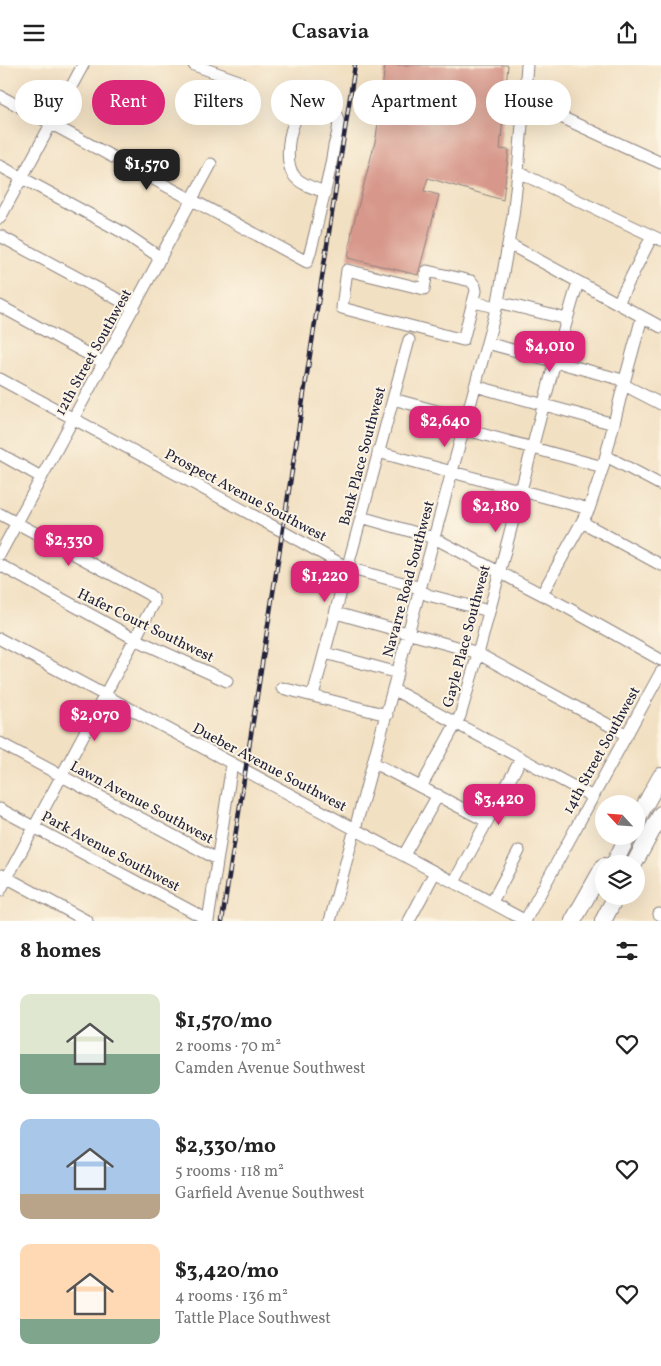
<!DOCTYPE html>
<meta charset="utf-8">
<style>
:root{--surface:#fff;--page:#f2f2f2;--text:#222;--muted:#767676;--accent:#db2777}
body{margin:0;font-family:Vollkorn,serif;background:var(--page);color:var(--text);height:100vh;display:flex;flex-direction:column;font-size:19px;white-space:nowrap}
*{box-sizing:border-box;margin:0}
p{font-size:16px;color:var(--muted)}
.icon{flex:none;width:28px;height:28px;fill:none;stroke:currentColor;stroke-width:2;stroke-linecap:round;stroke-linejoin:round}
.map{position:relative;height:856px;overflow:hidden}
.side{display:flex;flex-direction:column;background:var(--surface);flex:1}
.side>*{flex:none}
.banner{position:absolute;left:15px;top:15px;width:631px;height:45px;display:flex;gap:10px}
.needle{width:32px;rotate:296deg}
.controls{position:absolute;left:595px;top:730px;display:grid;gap:10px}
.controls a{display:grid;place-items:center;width:50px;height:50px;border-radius:50%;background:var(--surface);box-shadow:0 5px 20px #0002;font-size:25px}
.price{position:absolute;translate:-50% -42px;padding:0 11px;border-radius:10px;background:var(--accent);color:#fff;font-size:16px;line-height:32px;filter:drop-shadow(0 1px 2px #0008)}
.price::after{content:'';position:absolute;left:50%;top:30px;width:15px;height:11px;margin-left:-8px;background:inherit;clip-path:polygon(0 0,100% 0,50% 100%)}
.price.selected{background:#222;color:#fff}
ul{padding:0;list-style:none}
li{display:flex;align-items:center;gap:15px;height:125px;padding:0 20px}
li span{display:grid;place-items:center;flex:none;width:140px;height:100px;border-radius:10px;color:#555}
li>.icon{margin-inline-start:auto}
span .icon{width:60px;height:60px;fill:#fffc;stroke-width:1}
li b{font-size:21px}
h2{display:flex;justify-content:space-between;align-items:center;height:60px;padding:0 20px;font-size:21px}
.tag{padding:0 18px;border-radius:22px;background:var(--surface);box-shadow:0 5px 20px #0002;font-size:18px;line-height:45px}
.tag.selected{background:var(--accent);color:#fff}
header{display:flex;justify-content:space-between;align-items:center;height:65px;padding:0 20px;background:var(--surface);font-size:22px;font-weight:600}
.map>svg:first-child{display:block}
</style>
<header><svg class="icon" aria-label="menu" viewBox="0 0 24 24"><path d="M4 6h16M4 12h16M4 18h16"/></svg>Casavia<svg class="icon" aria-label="share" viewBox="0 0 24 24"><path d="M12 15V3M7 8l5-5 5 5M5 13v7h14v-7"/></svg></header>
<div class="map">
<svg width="661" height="856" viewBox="0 0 661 856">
<rect width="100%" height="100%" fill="#fcf5e5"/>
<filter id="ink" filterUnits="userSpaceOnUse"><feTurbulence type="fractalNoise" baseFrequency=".02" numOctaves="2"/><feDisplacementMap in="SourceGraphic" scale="10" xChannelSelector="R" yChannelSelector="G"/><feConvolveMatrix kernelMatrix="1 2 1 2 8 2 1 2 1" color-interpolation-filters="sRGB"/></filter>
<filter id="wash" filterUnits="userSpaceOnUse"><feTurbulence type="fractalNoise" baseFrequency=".0096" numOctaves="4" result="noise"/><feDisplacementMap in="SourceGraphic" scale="20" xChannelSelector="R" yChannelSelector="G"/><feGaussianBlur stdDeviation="1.12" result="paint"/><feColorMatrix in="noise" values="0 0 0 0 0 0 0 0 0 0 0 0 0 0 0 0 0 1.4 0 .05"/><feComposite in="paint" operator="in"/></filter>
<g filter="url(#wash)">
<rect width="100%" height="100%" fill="#f2e0c2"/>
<g id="blocks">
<path fill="#d7988b" d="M385 0H508L500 84 509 85 503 135 428 113 424 126 439 130 418 210 348 193 352 165 376 73Z"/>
</g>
</g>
<g filter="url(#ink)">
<use href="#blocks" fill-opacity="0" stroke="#8a817e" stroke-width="1"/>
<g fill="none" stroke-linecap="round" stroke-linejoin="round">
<defs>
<path id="minor" d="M194 0 239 16
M0 31 307 197C314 177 317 158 322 138 327 119 331 101 334 81 336 74 340 63 338 55 338 51 333 45 331 42 300 10 276 91 295 112 302 120 314 123 325 127
M524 35 661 98
M0 101 124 168 161 193
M518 107 661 175
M0 153 83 0
M0 171 134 243
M509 179 661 262
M473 237 476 226 475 221 471 216 427 206 424 224 347 205 342 243 463 275 473 237 497 242
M498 237 567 254
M618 238 652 171
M0 241 104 298
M487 278 619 314 628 322 661 339
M0 314 280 465 348 503 414 521 428 530 489 546
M475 321 614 359
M393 334 466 354
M463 364 603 402
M378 387 589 444
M0 389 41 412
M606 391 661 420
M0 449 148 529 153 533 154 538 0 826
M361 452 434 473 566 542 661 595
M582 457 661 500
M0 489 211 99
M0 500 135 574 227 616
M542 529 589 444 603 402 624 318 642 252
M336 548 475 587 627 670
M0 574 526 856
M325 588 398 608
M282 623 387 650
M394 625 593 732
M313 630 409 275
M0 678 217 794
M374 698C412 718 449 736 486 756
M421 722 460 651 478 589 555 296 578 217
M0 744 208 855
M404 790 438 730
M2 810 87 856
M454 817 521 694
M492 837 519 786
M659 849 661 850
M208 856 232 699
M330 856 498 237 513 151 518 107 527 0
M409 856 435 807
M525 856 661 607"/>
<path id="highway" d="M636 756 661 711
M614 799 628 771
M634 799 661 749
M573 856 604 801
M603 856 616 831"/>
</defs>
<use href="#minor" stroke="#8a817e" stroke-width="13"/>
<use href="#highway" stroke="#8a817e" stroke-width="18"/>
<use href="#minor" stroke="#fff" stroke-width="11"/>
<use href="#highway" stroke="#fff" stroke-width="16"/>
<defs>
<path id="rail" d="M222 856 355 0"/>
</defs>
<use href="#rail" stroke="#22223b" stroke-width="4.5"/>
<use href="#rail" stroke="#fcf5e5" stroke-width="2.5" stroke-dasharray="8" stroke-linecap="butt"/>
</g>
</g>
<g text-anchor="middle" stroke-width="4" stroke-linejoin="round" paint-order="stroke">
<g font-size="15" fill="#22223b" stroke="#fcf5e5">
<text transform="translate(93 287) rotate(-61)" y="5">12th Street Southwest</text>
<text transform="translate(362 391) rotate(-75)" y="5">Bank Place Southwest</text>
<text transform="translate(246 430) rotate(28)" y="5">Prospect Avenue Southwest</text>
<text transform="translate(408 514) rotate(-75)" y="5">Navarre Road Southwest</text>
<text transform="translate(146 560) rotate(26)" y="5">Hafer Court Southwest</text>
<text transform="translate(466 571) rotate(-75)" y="5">Gayle Place Southwest</text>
<text transform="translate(601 685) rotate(-61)" y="5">14th Street Southwest</text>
<text transform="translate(270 702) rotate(28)" y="5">Dueber Avenue Southwest</text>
<text transform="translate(142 737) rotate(28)" y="5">Lawn Avenue Southwest</text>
<text transform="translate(111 786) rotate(28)" y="5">Park Avenue Southwest</text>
</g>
</g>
</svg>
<div class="controls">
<a><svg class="needle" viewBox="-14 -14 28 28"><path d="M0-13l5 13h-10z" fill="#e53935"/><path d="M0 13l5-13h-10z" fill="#767676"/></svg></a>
<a><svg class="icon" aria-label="layers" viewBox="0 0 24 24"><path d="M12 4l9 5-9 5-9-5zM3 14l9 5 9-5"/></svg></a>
</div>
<b class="price selected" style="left:147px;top:126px">$1,570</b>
<b class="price" style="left:550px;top:308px">$4,010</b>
<b class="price" style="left:445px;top:383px">$2,640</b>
<b class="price" style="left:496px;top:468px">$2,180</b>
<b class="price" style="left:69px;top:502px">$2,330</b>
<b class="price" style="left:325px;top:538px">$1,220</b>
<b class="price" style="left:95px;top:677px">$2,070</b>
<b class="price" style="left:499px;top:761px">$3,420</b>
<div class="banner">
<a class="tag">Buy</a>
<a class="tag selected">Rent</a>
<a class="tag">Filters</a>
<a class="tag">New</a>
<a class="tag">Apartment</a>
<a class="tag">House</a>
</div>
</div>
<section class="side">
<h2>8 homes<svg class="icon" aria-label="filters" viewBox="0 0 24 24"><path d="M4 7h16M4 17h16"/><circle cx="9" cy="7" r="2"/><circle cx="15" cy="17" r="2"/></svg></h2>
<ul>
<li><span style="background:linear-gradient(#dfe7d0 60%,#7fa58c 0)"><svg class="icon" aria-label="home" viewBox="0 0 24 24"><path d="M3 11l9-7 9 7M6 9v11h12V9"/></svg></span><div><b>$1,570/mo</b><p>2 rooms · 70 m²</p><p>Camden Avenue Southwest</p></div><svg class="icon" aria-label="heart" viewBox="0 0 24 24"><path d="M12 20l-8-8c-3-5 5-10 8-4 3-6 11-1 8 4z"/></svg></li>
<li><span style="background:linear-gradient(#a9c7e8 75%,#b9a48a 0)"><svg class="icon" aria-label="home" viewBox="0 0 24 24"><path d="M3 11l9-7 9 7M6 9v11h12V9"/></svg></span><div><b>$2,330/mo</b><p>5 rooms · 118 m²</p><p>Garfield Avenue Southwest</p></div><svg class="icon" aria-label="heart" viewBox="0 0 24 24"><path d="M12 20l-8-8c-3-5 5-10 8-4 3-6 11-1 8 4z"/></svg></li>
<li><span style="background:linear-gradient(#ffd9b3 75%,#7fa58c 0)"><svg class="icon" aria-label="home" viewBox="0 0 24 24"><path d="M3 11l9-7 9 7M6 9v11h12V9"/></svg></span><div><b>$3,420/mo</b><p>4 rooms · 136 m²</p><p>Tattle Place Southwest</p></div><svg class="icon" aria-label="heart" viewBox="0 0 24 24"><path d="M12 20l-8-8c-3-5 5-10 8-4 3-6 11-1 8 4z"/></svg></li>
</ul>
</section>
